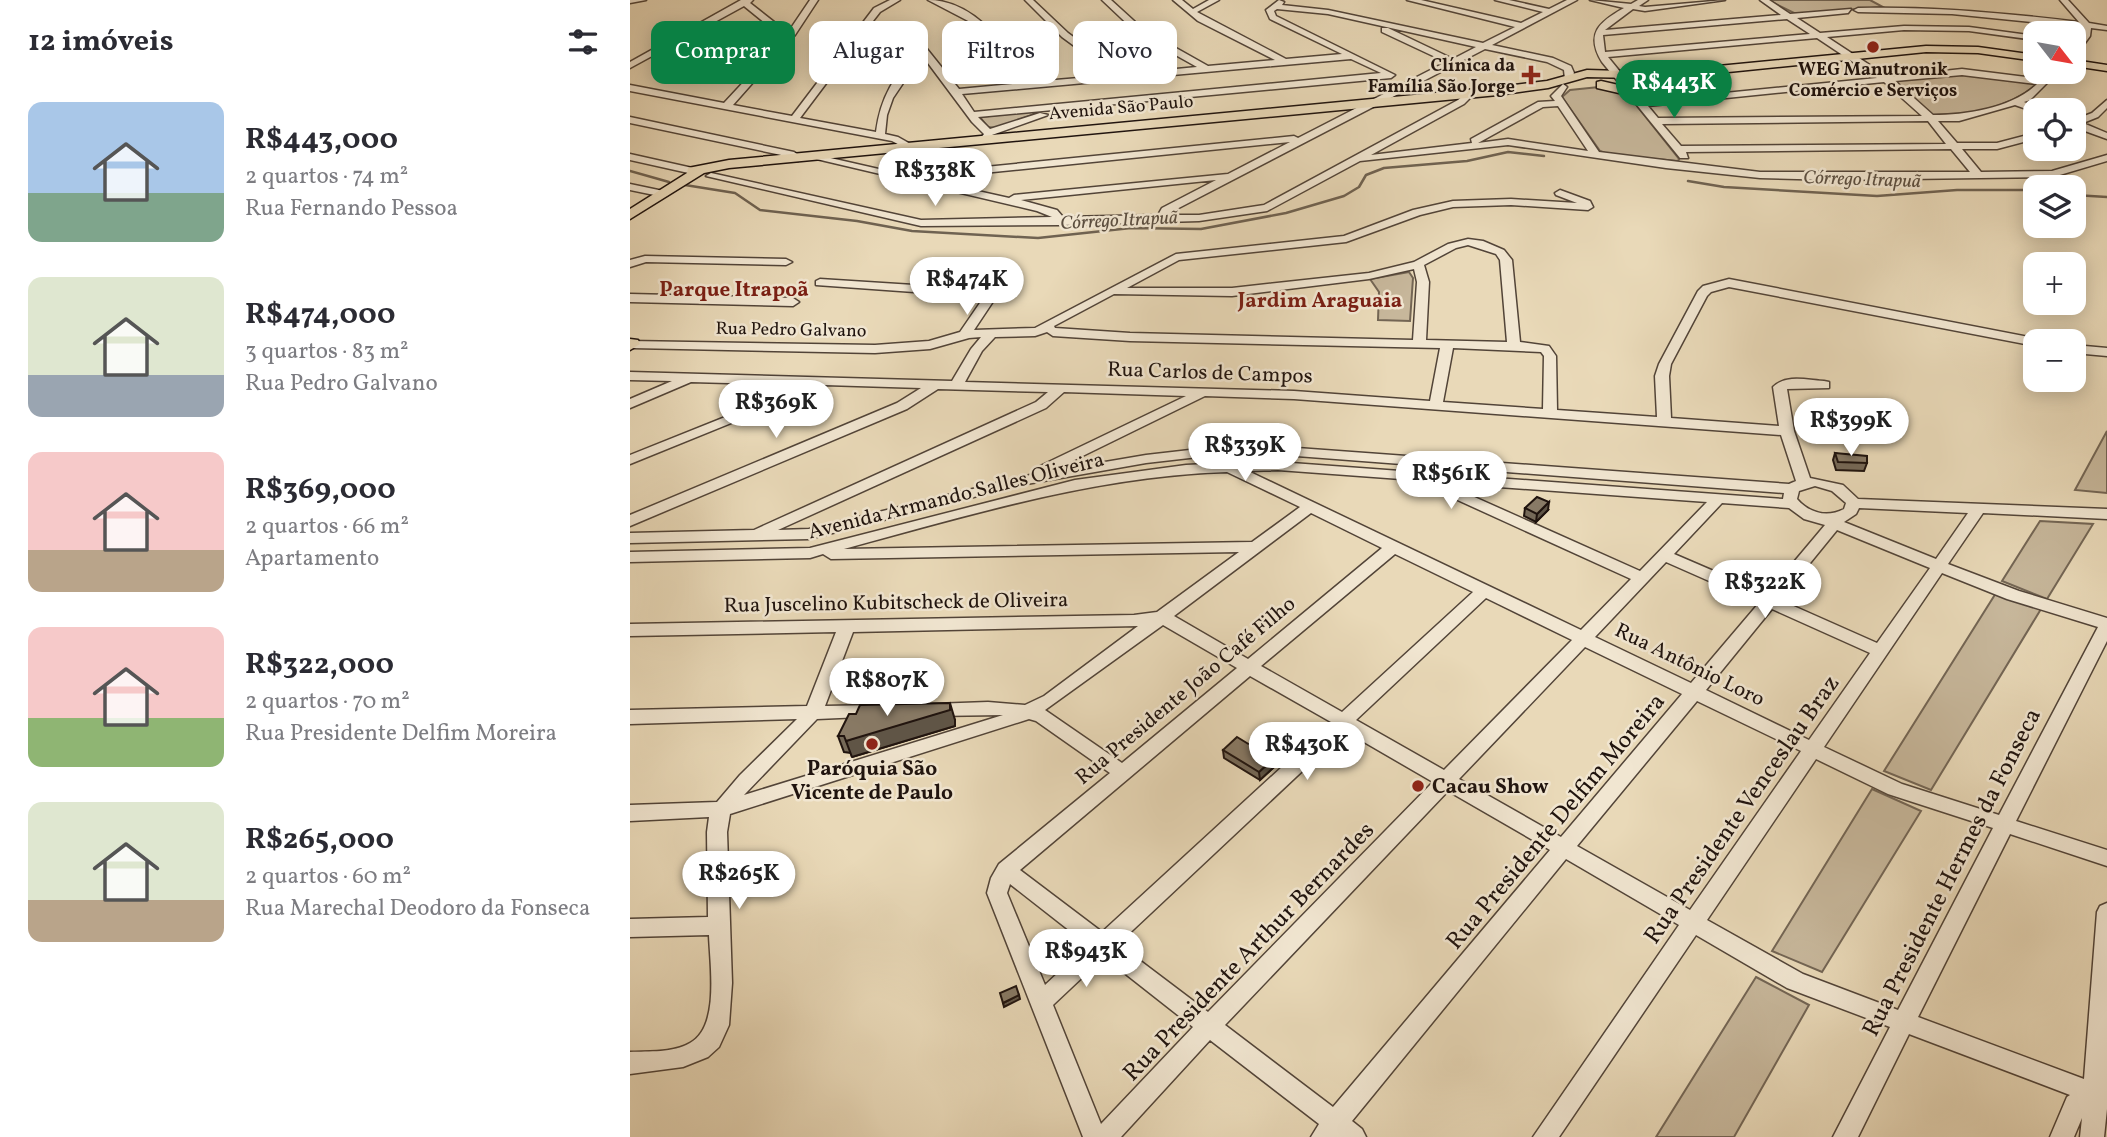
<!DOCTYPE html>
<html lang="pt">
<meta charset="utf-8">
<style>
:root{--surface:#fff;--page:#f7f7f7;--text:#2b2b33;--muted:#7c7c81;--accent:#0b8043}
body{margin:0;font-family:Vollkorn,serif;background:var(--page);color:var(--text);height:100vh;display:flex;flex-direction:column;font-size:26px;white-space:nowrap}
*{box-sizing:border-box;margin:0}
p{font-size:23px;color:var(--muted)}
.icon{flex:none;width:38px;height:38px;fill:none;stroke:currentColor;stroke-width:2;stroke-linecap:round;stroke-linejoin:round}
.map{position:relative;flex:1;overflow:hidden}
.side{display:flex;flex-direction:column;background:var(--surface);width:630px}
.side>*{flex:none}
.guide{position:absolute;left:21px;top:21px;width:665px;height:63px;display:flex;gap:14px}
.needle{width:46px;rotate:121deg}
.tools{position:absolute;left:1393px;top:21px;display:grid;gap:14px}
.tools a{display:grid;place-items:center;width:63px;height:63px;border-radius:14px;background:var(--surface);box-shadow:0 4px 18px #0003;font-size:35px}
.price{position:absolute;translate:-50% -60px;padding:0 16px;border-radius:24px;background:#fff;color:#222;font-size:23px;line-height:46px;filter:drop-shadow(0 2px 4px #0008)}
.price::after{content:'';position:absolute;left:50%;top:42px;width:21px;height:16px;margin-left:-10px;background:inherit;clip-path:polygon(0 0,100% 0,50% 100%)}
.price.active{background:var(--accent);color:#fff}
ul{padding:0;list-style:none}
li{display:flex;align-items:center;gap:21px;height:175px;padding:0 28px}
li span{display:grid;place-items:center;flex:none;width:196px;height:140px;border-radius:14px;color:#555}
li>.icon{margin-inline-start:auto}
span .icon{width:84px;height:84px;fill:#fffc;stroke-width:1}
li b{font-size:30px}
h2{display:flex;justify-content:space-between;align-items:center;height:84px;padding:0 28px;font-size:30px}
.chip{padding:0 24px;border-radius:14px;background:var(--surface);box-shadow:0 4px 18px #0003;font-size:24px;line-height:63px}
.chip.active{background:var(--accent);color:#fff}
main{display:flex;flex:1;min-height:0}
.map>svg:first-child{display:block}
</style>
<main>
<section class="side">
<h2>12 imóveis<svg class="icon" aria-label="filters" viewBox="0 0 24 24"><path d="M4 7h16M4 17h16"/><circle cx="9" cy="7" r="2"/><circle cx="15" cy="17" r="2"/></svg></h2>
<ul>
<li><span style="background:linear-gradient(#a9c7e8 65%,#7fa58c 0)"><svg class="icon" aria-label="home" viewBox="0 0 24 24"><path d="M3 11l9-7 9 7M6 9v11h12V9"/></svg></span><div><b>R$443,000</b><p>2 quartos · 74 m²</p><p>Rua Fernando Pessoa</p></div></li>
<li><span style="background:linear-gradient(#dfe7d0 70%,#9aa5b1 0)"><svg class="icon" aria-label="home" viewBox="0 0 24 24"><path d="M3 11l9-7 9 7M6 9v11h12V9"/></svg></span><div><b>R$474,000</b><p>3 quartos · 83 m²</p><p>Rua Pedro Galvano</p></div></li>
<li><span style="background:linear-gradient(#f6c9c9 70%,#b9a48a 0)"><svg class="icon" aria-label="home" viewBox="0 0 24 24"><path d="M3 11l9-7 9 7M6 9v11h12V9"/></svg></span><div><b>R$369,000</b><p>2 quartos · 66 m²</p><p>Apartamento</p></div></li>
<li><span style="background:linear-gradient(#f6c9c9 65%,#8fb573 0)"><svg class="icon" aria-label="home" viewBox="0 0 24 24"><path d="M3 11l9-7 9 7M6 9v11h12V9"/></svg></span><div><b>R$322,000</b><p>2 quartos · 70 m²</p><p>Rua Presidente Delfim Moreira</p></div></li>
<li><span style="background:linear-gradient(#dfe7d0 70%,#b9a48a 0)"><svg class="icon" aria-label="home" viewBox="0 0 24 24"><path d="M3 11l9-7 9 7M6 9v11h12V9"/></svg></span><div><b>R$265,000</b><p>2 quartos · 60 m²</p><p>Rua Marechal Deodoro da Fonseca</p></div></li>
</ul>
</section>
<div class="map">
<svg width="1477" height="1137" viewBox="0 0 1477 1137">
<rect width="100%" height="100%" fill="#e9d9b8"/>
<filter id="stains"><feTurbulence type="fractalNoise" baseFrequency=".00286" numOctaves="4"/><feColorMatrix values="0 0 0 0 .2 0 0 0 0 .09 0 0 0 0 .02 0 0 0 .5 -.17"/></filter>
<radialGradient id="worn" r=".72"><stop offset=".6" stop-color="#630" stop-opacity="0"/><stop offset="1" stop-color="#630" stop-opacity=".3"/></radialGradient>
<path fill="#c7b79b" stroke="#736554" stroke-width="2" d="M1138 0H1240L1253 7 1166 14Z
M1326 74 1405 83 1406 85C1378 109 1337 115 1302 117L1265 81Z
M969 87 994 92 999 96 1049 159 1048 161 980 155 970 151 932 97 940 90Z
M416 110 366 128 358 127 350 117Z
M779 272 783 278 780 321 748 320 749 292 740 279Z
M1477 431V493L1445 490Z
M1410 521 1463 524 1417 599 1372 581Z
M1366 593 1411 609 1301 790 1254 771Z
M1242 789 1291 811 1192 972 1142 951Z
M1126 977 1179 1005 1104 1137H1026Z"/>
<g fill="none" stroke-linecap="round" stroke-linejoin="round">
<path stroke="#6f6251" stroke-width="2.5" d="M0 171 39 182
M1058 181 1094 187 1247 196 1327 190H1405
M55 185 105 193 130 210 227 221 282 231 408 238 501 228 571 229 656 213 714 196 729 187 736 175 754 168 837 161 878 152 914 156
M1444 195 1477 197"/>
<defs>
<path id="minor" d="M0 0H16L0 3Z
M111 0H123L120 3 153 29 159 31 180 0H188L165 35 103 105 162 116 244 8 260 0H270L250 12 229 39 263 34 289 39 329 89 393 83 366 46 344 24 298 0C346 0 377 48 402 82L484 75 432 37 395 0H403L438 33 494 74 567 67 508 34 472 0H481L514 30 578 66 645 60 568 21 543 0H552L563 9 579 0H589L567 12 656 59 712 54 640 19 636 10 649 0 654 2 652 5 698 10 853 43 885 27 777 0H791L891 23 913 12 865 0H879L919 9 937 0H947L862 45 923 58 941 66 944 73 941 79H935L934 70 917 62 855 49 541 212 539 215H569L634 205 828 100 840 90 845 93 834 104 741 155 842 143 841 139 908 102 925 101 921 96 933 84 937 87 931 96 969 152 1130 172H1340L1321 149 1056 152 1058 158H1050L972 62C955 34 969 22 994 8L960 0 1001 4 1008 0H1018L1009 6 1015 7 1095 0 1015 11 1003 9 975 30 1151 15 1130 0H1139L1160 14 1221 9 1218 13 1167 18 1190 33 1274 26 1339 27 1405 36V40L1339 31 1274 30 1197 37 1258 77 1332 69 1412 79 1419 72H1428L1400 100 1394 102 1413 110 1405 112 1385 105 1329 121H1308L1327 143H1367L1405 133V139L1367 149H1332L1351 172 1422 171 1477 155V161L1423 177 1205 180 1130 178 1036 168 878 145 730 161 637 211 569 221 431 225 291 226 76 176 81 173 291 220 422 217 407 211 178 157 183 154 275 175 664 136 668 138 816 62 752 32V28H758L823 59 846 47 698 14 647 9 644 11 646 16 765 75 761 78 348 117 360 129 410 113 418 115 362 135 355 142 350 139 354 134 342 122 292 55 263 98 257 115 255 134 268 137 284 146 286 148 281 151 262 141 0 91V85L94 103 134 60 77 62 22 56 0 68V62ZM114 6 147 33 156 35 138 55 77 56 30 52ZM1157 19 1180 34 975 52 973 35ZM263 38 283 43 288 49C264 78 251 95 246 132L170 118 225 45ZM1187 38 1247 78 1014 101 978 57ZM721 59 751 73 344 112 332 94ZM1332 75 1407 84C1382 108 1337 115 1303 115L1265 81ZM1254 82 1292 116 1028 118 1018 106ZM928 106 958 151 878 139 848 143 913 107ZM1298 121 1316 144 1051 146 1032 124ZM660 142 598 174 384 195 379 198 294 179ZM586 180 532 208 528 215 433 217 427 210 391 200Z
M1430 0H1438L1459 23 1477 26V30L1461 28 1460 36 1447 54H1444C1444 44 1452 38 1453 27L1322 14 1228 12 1224 10 1228 8C1302 6 1376 13 1449 22Z
M1477 100V108L1468 117 1453 123 1477 133V139L1444 127V120L1462 113Z
M0 117 164 152 173 158 168 161 161 157 0 123Z
M0 154 67 169 68 171 63 174 0 160Z
M0 184 38 192 39 194 34 197 0 190Z
M930 190 960 201 963 207 958 210 881 205 823 207 790 215 716 242 549 260 497 288H602L739 273 784 262 818 244 838 239 853 241 874 250 882 260 890 342 919 346 926 356 927 410 1027 417 1025 376 1029 364 1068 291 1073 286 1099 279 1409 339 1411 341H1405V346L1099 287 1081 292 1077 296 1041 364 1039 376 1041 418 1149 426 1143 387C1156 374 1177 380 1194 381L1199 382V388L1157 389 1164 431 1180 478 1213 485 1228 499 1477 509V519L1353 513 1318 564 1389 591 1477 618V641L1386 821 1477 850V866L1380 834 1288 1017 1454 1079 1467 912 1470 906 1477 903V1109L1474 1137H1450L1452 1118 1444 1137H1420L1437 1097 1440 1095 1279 1034 1228 1137H1203L1260 1027 1157 988 1066 935 929 1137H903L1049 925 936 859 722 1121 732 1129 736 1137H681L689 1124 580 1040 491 1137H453L357 893 361 878 369 864 480 773 406 721 399 719 100 814 97 832 102 983 99 1025 89 1047 78 1057 53 1067 0 1074V1052C19 1051 43 1053 60 1043 90 1027 80 965 79 935L0 937V919L78 917 77 832 79 817 0 821V805L87 802 110 775 167 719 0 724V710L177 706 206 632 0 636V624L504 615 527 612 609 552 201 559 193 554 180 558 0 562V552L180 548 445 480 556 465 598 463 648 462 1153 499 1154 493 612 452 516 463 391 485 179 539 0 543V533L124 530 406 402 418 392 308 389 277 409 0 526V515L267 403 291 388 195 385 0 464V455L175 385 61 382 0 408V399L42 381 0 380V372L322 381 341 349 351 337 339 338 300 349 245 353 2 348 0 341 245 345 299 341 330 332 354 297 186 285V281L190 279 362 290 368 294 344 330 405 328 546 254 714 236 783 210 823 201 881 199 947 203 926 195 925 193ZM838 245 866 254 870 260 877 342 796 340 799 282 794 265 826 248ZM784 269 787 282 783 340 500 333 425 328 424 326 484 294 602 296 739 279ZM417 332 423 336 500 341 810 348 800 401 664 391 335 382 352 351 365 337 405 336ZM823 348 911 352 914 356 913 409 813 402ZM434 392 556 396 404 469V474L179 529 148 530 416 408ZM575 396 664 399 1151 435 1166 481 1159 484 612 444 516 455 422 471ZM648 470 798 481 799 487 1001 579 951 630 618 471ZM597 472 670 507 622 542 214 549C340 515 465 476 597 472ZM813 483 1077 502 1010 571ZM1185 486 1202 491 1216 503 1214 509C1197 518 1179 513 1167 499L1169 491ZM1092 503 1159 508 1174 519 1195 525 1137 594 1044 554ZM1229 508 1338 513 1306 559 1214 522 1226 514ZM681 513 752 548 618 659 544 616ZM1207 530 1300 568 1247 643 1150 600ZM765 554 843 592 712 712 631 666ZM1036 562 1129 603 1061 683 965 637ZM1312 573 1377 599 1468 627 1369 815 1272 784 1194 747ZM856 598 942 640 814 770 726 720ZM1142 609 1240 653 1179 740 1076 690ZM533 625 607 668 492 763 415 710ZM508 626 414 696 395 705 358 702 303 704 297 705 294 710 297 715 303 716 373 715 114 795 187 719 255 716 258 711 255 706 249 705 195 706 223 632ZM955 647 1052 694 931 837 829 779ZM620 676 701 722 472 932 390 870ZM1067 701 1171 751 1060 910 947 846ZM715 731 803 782 578 1012 488 944ZM1186 759 1258 794 1363 828 1268 1010 1173 974 1077 920ZM818 791 920 850 703 1107 595 1025ZM380 884 458 945 415 985 377 893ZM474 957 563 1027 471 1124 423 1005Z
M15 256 156 259 162 262 156 265 16 262 0 267V260Z
M0 294 163 298 169 302 163 306 0 302Z
M1444 345 1477 348V356L1444 353Z"/>
<path id="major" d="M1296 46 1348 47 1405 55V61L1348 53 1296 52 1010 81 1005 78 957 77 918 88 868 95 99 168 74 173 0 219V209L57 173 58 168 99 160 868 87 917 81 957 70 1026 72Z
M1444 60 1477 65V71L1444 66Z
M971 81 1006 89 1008 92 1002 96 967 88V82Z
M0 339 8 340 10 344 0 350Z"/>
</defs>
<use href="#minor" stroke="#524438" stroke-width="3"/>
<use href="#major" stroke="#1f130e" stroke-width="3"/>
<use href="#minor" fill="#f1e6d1" fill-rule="evenodd"/>
<use href="#major" fill="#e9d9b8" fill-rule="evenodd"/>
</g>
<path fill="#756958" stroke="#1f130e" stroke-width="2" d="M1205 453 1237 463 1234 471 1206 470 1203 460Z
M895 508 918 510 906 522 894 516Z
M325 720V726L222 757 221 753 214 752 208 736Z
M593 750 643 759 644 767 630 780 594 758Z"/>
<path fill="#5f5547" stroke="#1f130e" stroke-width="2" d="M919 502 918 510 906 522 907 514Z
M320 703 325 720V726L222 757 216 741Z
M643 759 644 767 630 780 629 772Z
M389 995 390 999 374 1007 373 1003Z"/>
<path fill="#887a66" stroke="#1f130e" stroke-width="2" d="M1205 453 1237 456V463L1208 462Z
M907 497 919 502 907 514 895 508Z
M320 703V710L216 741 214 736H208L219 714H226L230 705Z
M607 737 643 759 629 772 593 750Z
M386 986 389 995 373 1003 370 993Z"/>
<g fill="#8f2418" stroke="#f1e6d1" stroke-width="2.5">
<circle cx="1243" cy="47" r="7"/>
<path d="M897.5 64.5h7v7h7v7h-7v7h-7v-7h-7v-7h7z"/>
<circle cx="242" cy="744" r="7"/>
<circle cx="788" cy="786" r="7"/>
</g>
<g text-anchor="middle" stroke-width="5" stroke-linejoin="round" paint-order="stroke">
<g font-size="18" font-weight="bold" fill="#1f130e" stroke="#f1e6d1" text-anchor="end">
<text x="885" y="71">Clínica da<tspan x="885" dy="21">Família São Jorge</tspan></text>
<text x="1243" y="75" text-anchor="middle">WEG Manutronik<tspan x="1243" dy="21">Comércio e Serviços</tspan></text>
</g>
<g font-size="18" fill="#1f130e" stroke="#f1e6d1">
<text transform="translate(491 107) rotate(-5)" y="6">Avenida São Paulo</text>
<text transform="translate(161 329) rotate(1)" y="6">Rua Pedro Galvano</text>
</g>
<g font-size="19" font-style="italic" fill="#5b4e40" stroke="#f1e6d1">
<text transform="translate(1232 178) rotate(2)" y="7">Córrego Itrapuã</text>
<text transform="translate(489 219) rotate(-3)" y="7">Córrego Itrapuã</text>
</g>
<g font-size="21" font-weight="bold" fill="#7a1f14" stroke="#f1e6d1">
<text x="104" y="296">Parque Itrapoã</text>
<text x="690" y="307">Jardim Araguaia</text>
</g>
<g font-size="21" fill="#1f130e" stroke="#f1e6d1">
<text transform="translate(580 372) rotate(2)" y="7">Rua Carlos de Campos</text>
<text transform="translate(326 495) rotate(-14)" y="7">Avenida Armando Salles Oliveira</text>
<text transform="translate(266 602) rotate(-1)" y="7">Rua Juscelino Kubitscheck de Oliveira</text>
<text transform="translate(1060 664) rotate(26)" y="7">Rua Antônio Loro</text>
<text transform="translate(555 690) rotate(-40)" y="7">Rua Presidente João Café Filho</text>
</g>
<g font-size="21" font-weight="bold" fill="#1f130e" stroke="#f1e6d1">
<text x="242" y="775">Paróquia São<tspan x="242" dy="24">Vicente de Paulo</tspan></text>
<text x="802" y="793" text-anchor="start">Cacau Show</text>
</g>
<g font-size="24" fill="#1f130e" stroke="#f1e6d1">
<text transform="translate(1111 809) rotate(-55)" y="8">Rua Presidente Venceslau Braz</text>
<text transform="translate(925 821) rotate(-50)" y="8">Rua Presidente Delfim Moreira</text>
<text transform="translate(1321 872) rotate(-63)" y="8">Rua Presidente Hermes da Fonseca</text>
<text transform="translate(618 951) rotate(-46)" y="8">Rua Presidente Arthur Bernardes</text>
</g>
</g>
<rect width="100%" height="100%" filter="url(#stains)"/>
<rect width="100%" height="100%" fill="url(#worn)"/>
</svg>
<div class="tools">
<a><svg class="needle" viewBox="-14 -14 28 28"><path d="M0-13l5 13h-10z" fill="#e53935"/><path d="M0 13l5-13h-10z" fill="#7c7c81"/></svg></a>
<a><svg class="icon" aria-label="locate" viewBox="0 0 24 24"><circle cx="12" cy="12" r="6"/><path d="M12 2v4M12 18v4M2 12h4M18 12h4"/></svg></a>
<a><svg class="icon" aria-label="layers" viewBox="0 0 24 24"><path d="M12 4l9 5-9 5-9-5zM3 14l9 5 9-5"/></svg></a>
<a>+</a>
<a>−</a>
</div>
<b class="price active" style="left:1044px;top:120px">R$443K</b>
<b class="price" style="left:305px;top:208px">R$338K</b>
<b class="price" style="left:337px;top:317px">R$474K</b>
<b class="price" style="left:146px;top:440px">R$369K</b>
<b class="price" style="left:1221px;top:458px">R$399K</b>
<b class="price" style="left:615px;top:483px">R$339K</b>
<b class="price" style="left:821px;top:511px">R$561K</b>
<b class="price" style="left:1135px;top:620px">R$322K</b>
<b class="price" style="left:257px;top:718px">R$807K</b>
<b class="price" style="left:677px;top:782px">R$430K</b>
<b class="price" style="left:109px;top:911px">R$265K</b>
<b class="price" style="left:456px;top:989px">R$943K</b>
<div class="guide">
<a class="chip active">Comprar</a>
<a class="chip">Alugar</a>
<a class="chip">Filtros</a>
<a class="chip">Novo</a>
</div>
</div>
</main>
